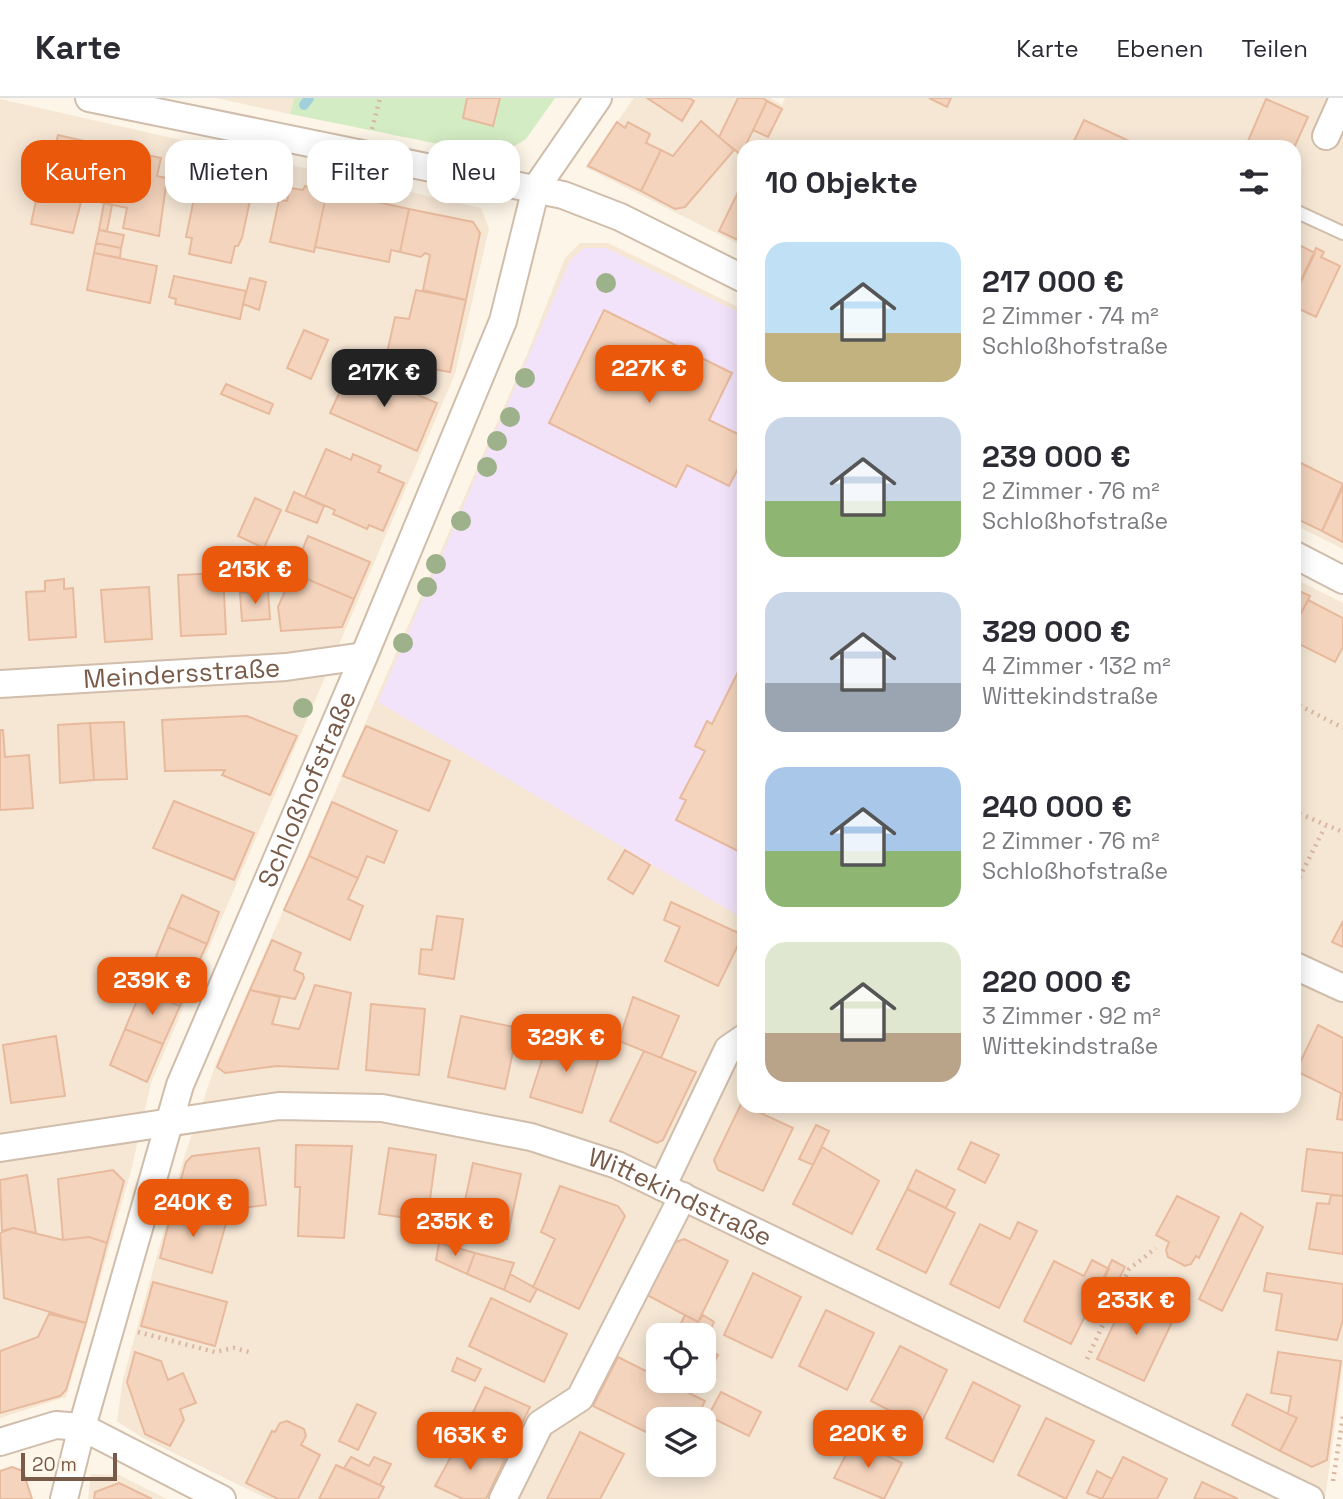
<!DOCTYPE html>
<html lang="de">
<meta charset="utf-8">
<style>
:root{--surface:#fff;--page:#f2f2f3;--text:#2b2b33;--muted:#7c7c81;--line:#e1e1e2;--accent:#ea580c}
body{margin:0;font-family:"Space Grotesk",sans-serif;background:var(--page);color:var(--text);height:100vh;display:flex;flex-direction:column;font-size:26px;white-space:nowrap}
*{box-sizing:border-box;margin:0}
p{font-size:23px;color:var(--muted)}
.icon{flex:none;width:38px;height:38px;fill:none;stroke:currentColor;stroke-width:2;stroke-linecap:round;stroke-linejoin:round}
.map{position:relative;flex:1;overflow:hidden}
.details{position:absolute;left:737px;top:42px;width:564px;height:973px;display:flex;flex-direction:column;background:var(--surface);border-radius:21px;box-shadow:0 4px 18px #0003}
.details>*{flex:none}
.hud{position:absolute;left:21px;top:42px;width:611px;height:63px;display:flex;gap:14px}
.tools{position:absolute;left:646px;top:1225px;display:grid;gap:14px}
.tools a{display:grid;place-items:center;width:70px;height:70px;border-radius:14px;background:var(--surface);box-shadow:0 4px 18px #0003;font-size:35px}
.scale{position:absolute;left:21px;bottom:18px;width:96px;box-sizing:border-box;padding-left:7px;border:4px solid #795b49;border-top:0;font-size:19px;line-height:24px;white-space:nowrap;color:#795b49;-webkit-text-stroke:5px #fff9ee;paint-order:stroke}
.price{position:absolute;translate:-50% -60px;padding:0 16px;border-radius:14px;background:var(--accent);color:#fff;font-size:23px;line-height:46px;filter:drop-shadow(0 2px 4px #0008)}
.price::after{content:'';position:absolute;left:50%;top:42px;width:21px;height:16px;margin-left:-10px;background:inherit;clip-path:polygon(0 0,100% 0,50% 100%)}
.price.current{background:#222;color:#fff}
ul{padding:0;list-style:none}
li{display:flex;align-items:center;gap:21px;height:175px;padding:0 28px}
li span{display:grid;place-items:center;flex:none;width:196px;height:140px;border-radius:21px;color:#555}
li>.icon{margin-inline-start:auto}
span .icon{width:84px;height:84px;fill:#fffc;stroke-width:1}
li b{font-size:30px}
h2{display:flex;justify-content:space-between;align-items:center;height:84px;padding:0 28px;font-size:30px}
.tag{padding:0 24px;border-radius:21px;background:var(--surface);box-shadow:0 4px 18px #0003;font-size:24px;line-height:63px}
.tag.current{background:var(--accent);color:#fff}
header{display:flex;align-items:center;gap:42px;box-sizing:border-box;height:98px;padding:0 35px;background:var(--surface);border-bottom:2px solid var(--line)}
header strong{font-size:33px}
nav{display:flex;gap:38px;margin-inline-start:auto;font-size:24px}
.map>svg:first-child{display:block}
</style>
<header>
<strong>Karte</strong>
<nav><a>Karte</a><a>Ebenen</a><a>Teilen</a></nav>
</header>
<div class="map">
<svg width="1343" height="1401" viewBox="0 0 1343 1401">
<rect width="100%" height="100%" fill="#fdf5e7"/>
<path fill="#f6e7d5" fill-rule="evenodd" d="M216 0H294L290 16Z
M634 0H770L782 7 785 0H1343V451L1293 426V49H744V149L585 69Z
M0 1 481 110 489 131 455 276 151 985 131 1073 66 1299 0 1320Z
M580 145H608L744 212V1008H1293V480L1343 505V1267L1325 1401H268L141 1339 117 1323 123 1281 183 1063 215 968 528 254 565 160ZM658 1237H704V1283H658ZM658 1321H704V1367H658Z
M91 1376 119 1377 167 1401H88Z"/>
<path fill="#f2e3fa" d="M584 150H606L744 217V821L378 604 570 163Z"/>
<path fill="#d4ecc4" d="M294 0H555L526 41 498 58 290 16Z"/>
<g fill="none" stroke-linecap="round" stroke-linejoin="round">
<path stroke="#a0d1db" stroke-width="10" d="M304 7 309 0"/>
</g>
<path fill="#f4d4bd" stroke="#e8ba9d" stroke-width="2" d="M467 0H500L493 28 463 20Z
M647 0H689L694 3 682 23Z
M738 0H763L767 3 741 57 719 39Z
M929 0H951L947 9Z
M1266 1 1308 19 1293 52V49H1260L1248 43Z
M767 3 782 11 768 39 753 32Z
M1084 22 1142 49H1071Z
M701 23 734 52 685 109 675 111 641 93 661 52 673 58Z
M617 24 625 30 628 24 650 36 646 45 661 52 641 93 588 68Z
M58 37 115 50 104 105 82 100 73 135 31 126 44 65 51 66Z
M115 50 161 60 157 78 167 80 159 138 123 130 127 110 104 105Z
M201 67 255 79 242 140 238 148H235L231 165 189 156 192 140 186 139Z
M744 82V145L719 133Z
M305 88 327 93 314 154 270 144 279 102 287 103 290 90 303 92Z
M327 93 409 111 400 154 391 152 389 164 315 149Z
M104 105 112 107 107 133 99 132Z
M409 111 473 124 480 135 466 202 423 192 430 157 425 155 421 159 400 154Z
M99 132 124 137 121 150 96 145Z
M1293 139 1299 142 1297 146 1315 155 1293 200Z
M96 145 121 150 120 160 94 155Z
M1316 150 1324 154 1321 159 1340 168 1316 219 1293 208V200Z
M94 155 157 168 150 205 87 192Z
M174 178 246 193 240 221 175 206 176 201 169 199Z
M250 180 266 184 259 212 243 206Z
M416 192 466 202 450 274 415 268 417 261 387 255 395 219 409 221Z
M604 212 732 275 709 322 744 339V359L729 388 687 367 676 389 549 325Z
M304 232 328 242 311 281 287 270Z
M351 269 437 305 417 353 330 315Z
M226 286 273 306 269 316 221 296Z
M326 351 351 362 353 356 381 368 378 374 404 385 383 433 369 427 367 431 333 416 335 412 305 399Z
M1293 361 1343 386 1322 433 1293 419Z
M1343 389V444L1322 433Z
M294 394 324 408 317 425 286 413Z
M255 400 281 412 264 450 238 438Z
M308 438 370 464 354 501 293 475Z
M223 475 226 536 181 538 178 477Z
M293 475 354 501 342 529 281 533 278 509Z
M64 481V491L73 490 76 539 29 542 26 494 45 493V483Z
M149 489 152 541 105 544 101 492Z
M1293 490 1310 498 1293 531Z
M268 493 270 521 242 523 240 495Z
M1308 502 1343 520V549L1335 564 1293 543V531Z
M744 562V756L676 722 686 702 680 700 705 653 695 648 707 623 712 626Z
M247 618 297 638 270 697 222 677 225 672 165 673 162 622Z
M124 624 127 681 94 682 90 625Z
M90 625 94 682 60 685 58 627Z
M366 628 450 663 429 713 343 678Z
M0 632H3L5 659 29 657 33 710 0 712Z
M174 703 254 735 234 782 153 750Z
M332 704 397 733 384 765 367 758 358 780 309 758Z
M625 752 650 767 633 796 608 781Z
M309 758 358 780 348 801 363 808 350 842 284 812Z
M182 797 219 814 207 846 168 829Z
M671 804 743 837 718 888 665 863 680 829 664 822Z
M437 818 463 821 454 881 419 876 421 851 432 852Z
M1343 823V849L1332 844Z
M168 829 207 846 193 876 155 861Z
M272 842 301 855 294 872 303 876 304 880 295 901 250 892Z
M155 861 193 876 180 908 141 893Z
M315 887 351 895 338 971 277 968 225 975 217 969 250 892 280 899 272 926 299 931Z
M141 893 180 908 163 946 125 931Z
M633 899 679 918 661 960 619 943Z
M371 906 425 911 419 977 366 972Z
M461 918 518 930 505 991 448 979Z
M1318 927 1343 940V1022L1337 1021 1341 995 1296 973Z
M125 931 163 946 147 984 110 967Z
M550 937 601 953 582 1015 530 999Z
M56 938 65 998 11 1005 3 947Z
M644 953 696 974 663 1042 657 1045 610 1023Z
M741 1006 793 1030 763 1093 718 1072 714 1062Z
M747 1008H774L772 1013 765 1011 763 1015Z
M816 1027 829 1033 813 1067 799 1061Z
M971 1044 999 1057 985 1085 958 1071Z
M296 1047 352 1048 344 1140 298 1138 300 1089H295Z
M822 1049 879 1083 852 1136 793 1106Z
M259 1050 266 1107 200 1115 173 1108 186 1064 192 1058Z
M389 1050 436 1057 427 1123 379 1116Z
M1307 1051 1343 1055V1098L1302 1093Z
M473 1065 521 1076 507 1141 459 1131Z
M113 1072 124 1083 107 1145 89 1139 63 1142 58 1081Z
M916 1072 955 1092 946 1110 907 1091Z
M27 1077 36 1135 13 1130 2 1133 0 1082Z
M560 1088 618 1108 625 1118 579 1211 533 1189 555 1141 541 1134Z
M907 1091 955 1115 926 1175 877 1151Z
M1331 1097 1343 1098V1156L1309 1151 1317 1105 1329 1106Z
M1177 1098 1219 1119 1199 1160 1196 1158 1191 1166 1185 1168 1168 1159 1166 1152 1169 1144 1156 1137Z
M173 1108 227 1122 212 1175 160 1160Z
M1241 1115 1263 1129 1222 1213 1199 1201Z
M1018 1124 1037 1133 999 1210 950 1186 980 1126 1010 1141Z
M13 1130 63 1142 89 1139 107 1145 86 1225 4 1200 0 1135Z
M684 1141 728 1163 698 1224 647 1197 673 1145Z
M439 1145 475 1155 467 1176 436 1162Z
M475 1155 514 1165 504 1192 467 1176Z
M1092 1162 1109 1171 1071 1246 1024 1223 1054 1163 1084 1178Z
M1112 1162 1125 1169 1112 1195 1099 1189Z
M753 1175 801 1199 772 1260 724 1237Z
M1267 1175 1343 1186V1222L1337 1242 1276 1232 1282 1196 1264 1193Z
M510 1176 537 1191 530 1204 504 1192Z
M153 1184 227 1204 215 1248 141 1228Z
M1128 1196 1175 1218 1144 1283 1097 1261Z
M491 1200 567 1236 544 1284 469 1248Z
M826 1212 874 1235 847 1292 799 1268Z
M49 1216 86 1225 66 1292 60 1298 0 1315V1253L38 1239Z
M685 1217 698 1224 703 1217 714 1224 704 1246V1237H675Z
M900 1248 947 1272 920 1328 871 1303Z
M704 1250 718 1257 704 1286 698 1283H704Z
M135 1254 161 1263 168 1282 183 1275 196 1305 180 1311 184 1322 170 1348 145 1336 127 1284Z
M1278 1254 1341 1263 1327 1362 1312 1369 1280 1353 1297 1320 1288 1316 1291 1298 1271 1295Z
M618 1259 658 1279V1283H665L705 1303 696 1321H658V1340L593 1308Z
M457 1260 481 1271 475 1283 452 1273Z
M973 1284 1020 1308 993 1364 946 1340Z
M485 1289 530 1309 505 1361 460 1342Z
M721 1294 761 1314 749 1338 708 1318Z
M1247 1296 1297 1320 1280 1353 1232 1327Z
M357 1306 376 1315 358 1352 339 1343Z
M1046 1320 1094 1343 1066 1401 1018 1377Z
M287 1323 304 1331 306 1338 301 1347 320 1357 298 1401H278L246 1385 272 1333 275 1334 280 1325Z
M580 1334 624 1356 600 1401H547Z
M854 1341 902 1365 884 1401 834 1380Z
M460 1342 505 1361 486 1401H463L435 1388Z
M351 1359 369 1368 374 1359 391 1366 380 1387 344 1370Z
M1123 1359 1167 1381 1157 1401H1102Z
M336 1367 384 1389 378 1401H319Z
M12 1369 23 1373 32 1401H0V1373Z
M1097 1373 1112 1381 1102 1401 1087 1395Z
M1202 1384 1234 1399 1238 1401H1194Z
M119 1385 152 1401H94L95 1394Z"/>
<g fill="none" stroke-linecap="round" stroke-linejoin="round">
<defs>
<path id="lane" d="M1293 112 1343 135"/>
<g id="street">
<path d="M89 0 563 97 620 119 744 181"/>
<path d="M1326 38 1343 0"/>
<path d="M1293 456 1343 482"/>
<path id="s1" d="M0 586 286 569 364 558"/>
<path d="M1293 867 1343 890"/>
<path id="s2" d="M0 1050 279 1008 382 1010 531 1039 617 1067 1310 1401"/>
<path d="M662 1089 728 951 744 940"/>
<path d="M0 1344 56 1327 82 1329 222 1401"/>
<path id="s3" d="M64 1401 82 1329 180 987 364 558 503 223 536 90 598 0"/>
<path d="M503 1401 540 1326 580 1300 683 1098"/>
</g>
</defs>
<use href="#lane" stroke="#d0bdab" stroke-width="16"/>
<use href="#street" stroke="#d0bdab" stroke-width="30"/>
<path stroke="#dab7a0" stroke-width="4.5" stroke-dasharray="2 5" stroke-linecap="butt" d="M372 31 380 0
M1293 604 1343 630
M1293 713 1343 734
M1293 792 1325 729
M138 1234 215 1254 234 1250 253 1255
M1087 1261 1129 1171 1156 1150
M1333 1383 1343 1318"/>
<use href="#lane" stroke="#fff" stroke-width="12"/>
<use href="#street" stroke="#fff" stroke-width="26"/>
</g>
<g fill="#9db18a">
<circle cx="606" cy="185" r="10"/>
<circle cx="525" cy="280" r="10"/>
<circle cx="510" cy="319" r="10"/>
<circle cx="497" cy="343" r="10"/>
<circle cx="487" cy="369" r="10"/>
<circle cx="461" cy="423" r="10"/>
<circle cx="436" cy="466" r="10"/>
<circle cx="427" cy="489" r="10"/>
<circle cx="403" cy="545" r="10"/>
<circle cx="303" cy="610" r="10"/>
</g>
<g text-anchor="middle" stroke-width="7" stroke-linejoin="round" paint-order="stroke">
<g font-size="26" fill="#795b49" stroke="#fff9ee">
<text dy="9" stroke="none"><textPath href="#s1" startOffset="182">Meindersstraße</textPath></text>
<text dy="9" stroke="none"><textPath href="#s3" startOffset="752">Schloßhofstraße</textPath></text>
<text dy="9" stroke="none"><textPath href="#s2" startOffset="698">Wittekindstraße</textPath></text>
</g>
</g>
</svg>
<div class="tools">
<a><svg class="icon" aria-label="locate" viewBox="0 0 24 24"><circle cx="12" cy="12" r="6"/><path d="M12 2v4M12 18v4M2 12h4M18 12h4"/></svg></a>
<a><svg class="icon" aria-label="layers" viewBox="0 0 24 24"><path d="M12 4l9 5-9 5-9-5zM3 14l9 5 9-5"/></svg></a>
</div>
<div class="scale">20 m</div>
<b class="price" style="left:649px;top:307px">227K €</b>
<b class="price current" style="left:384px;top:311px">217K €</b>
<b class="price" style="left:255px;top:508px">213K €</b>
<b class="price" style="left:152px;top:919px">239K €</b>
<b class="price" style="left:566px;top:976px">329K €</b>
<b class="price" style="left:193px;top:1141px">240K €</b>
<b class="price" style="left:455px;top:1160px">235K €</b>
<b class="price" style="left:1136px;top:1239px">233K €</b>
<b class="price" style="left:868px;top:1372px">220K €</b>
<b class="price" style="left:470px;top:1374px">163K €</b>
<div class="hud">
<a class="tag current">Kaufen</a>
<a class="tag">Mieten</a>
<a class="tag">Filter</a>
<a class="tag">Neu</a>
</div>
<section class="details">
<h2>10 Objekte<svg class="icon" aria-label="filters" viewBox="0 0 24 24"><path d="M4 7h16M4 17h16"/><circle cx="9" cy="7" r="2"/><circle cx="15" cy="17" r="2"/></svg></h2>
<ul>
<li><span style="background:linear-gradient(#bfe0f5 65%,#c2b280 0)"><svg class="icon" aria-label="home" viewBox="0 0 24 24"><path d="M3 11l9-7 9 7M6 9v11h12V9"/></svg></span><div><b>217 000 €</b><p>2 Zimmer · 74 m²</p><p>Schloßhofstraße</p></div></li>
<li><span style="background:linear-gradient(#c9d6e8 60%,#8fb573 0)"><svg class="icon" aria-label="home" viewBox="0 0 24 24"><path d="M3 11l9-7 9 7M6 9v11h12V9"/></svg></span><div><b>239 000 €</b><p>2 Zimmer · 76 m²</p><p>Schloßhofstraße</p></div></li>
<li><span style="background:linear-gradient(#c9d6e8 65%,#9aa5b1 0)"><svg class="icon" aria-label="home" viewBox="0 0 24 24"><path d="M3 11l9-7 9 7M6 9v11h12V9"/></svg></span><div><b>329 000 €</b><p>4 Zimmer · 132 m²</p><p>Wittekindstraße</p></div></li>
<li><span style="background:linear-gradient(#a9c7e8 60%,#8fb573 0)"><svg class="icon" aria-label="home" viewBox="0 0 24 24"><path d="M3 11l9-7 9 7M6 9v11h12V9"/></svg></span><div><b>240 000 €</b><p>2 Zimmer · 76 m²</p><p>Schloßhofstraße</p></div></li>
<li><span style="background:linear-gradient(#dfe7d0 65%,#b9a48a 0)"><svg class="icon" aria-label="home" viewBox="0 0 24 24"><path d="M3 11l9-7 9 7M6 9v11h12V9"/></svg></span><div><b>220 000 €</b><p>3 Zimmer · 92 m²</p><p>Wittekindstraße</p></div></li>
</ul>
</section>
</div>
